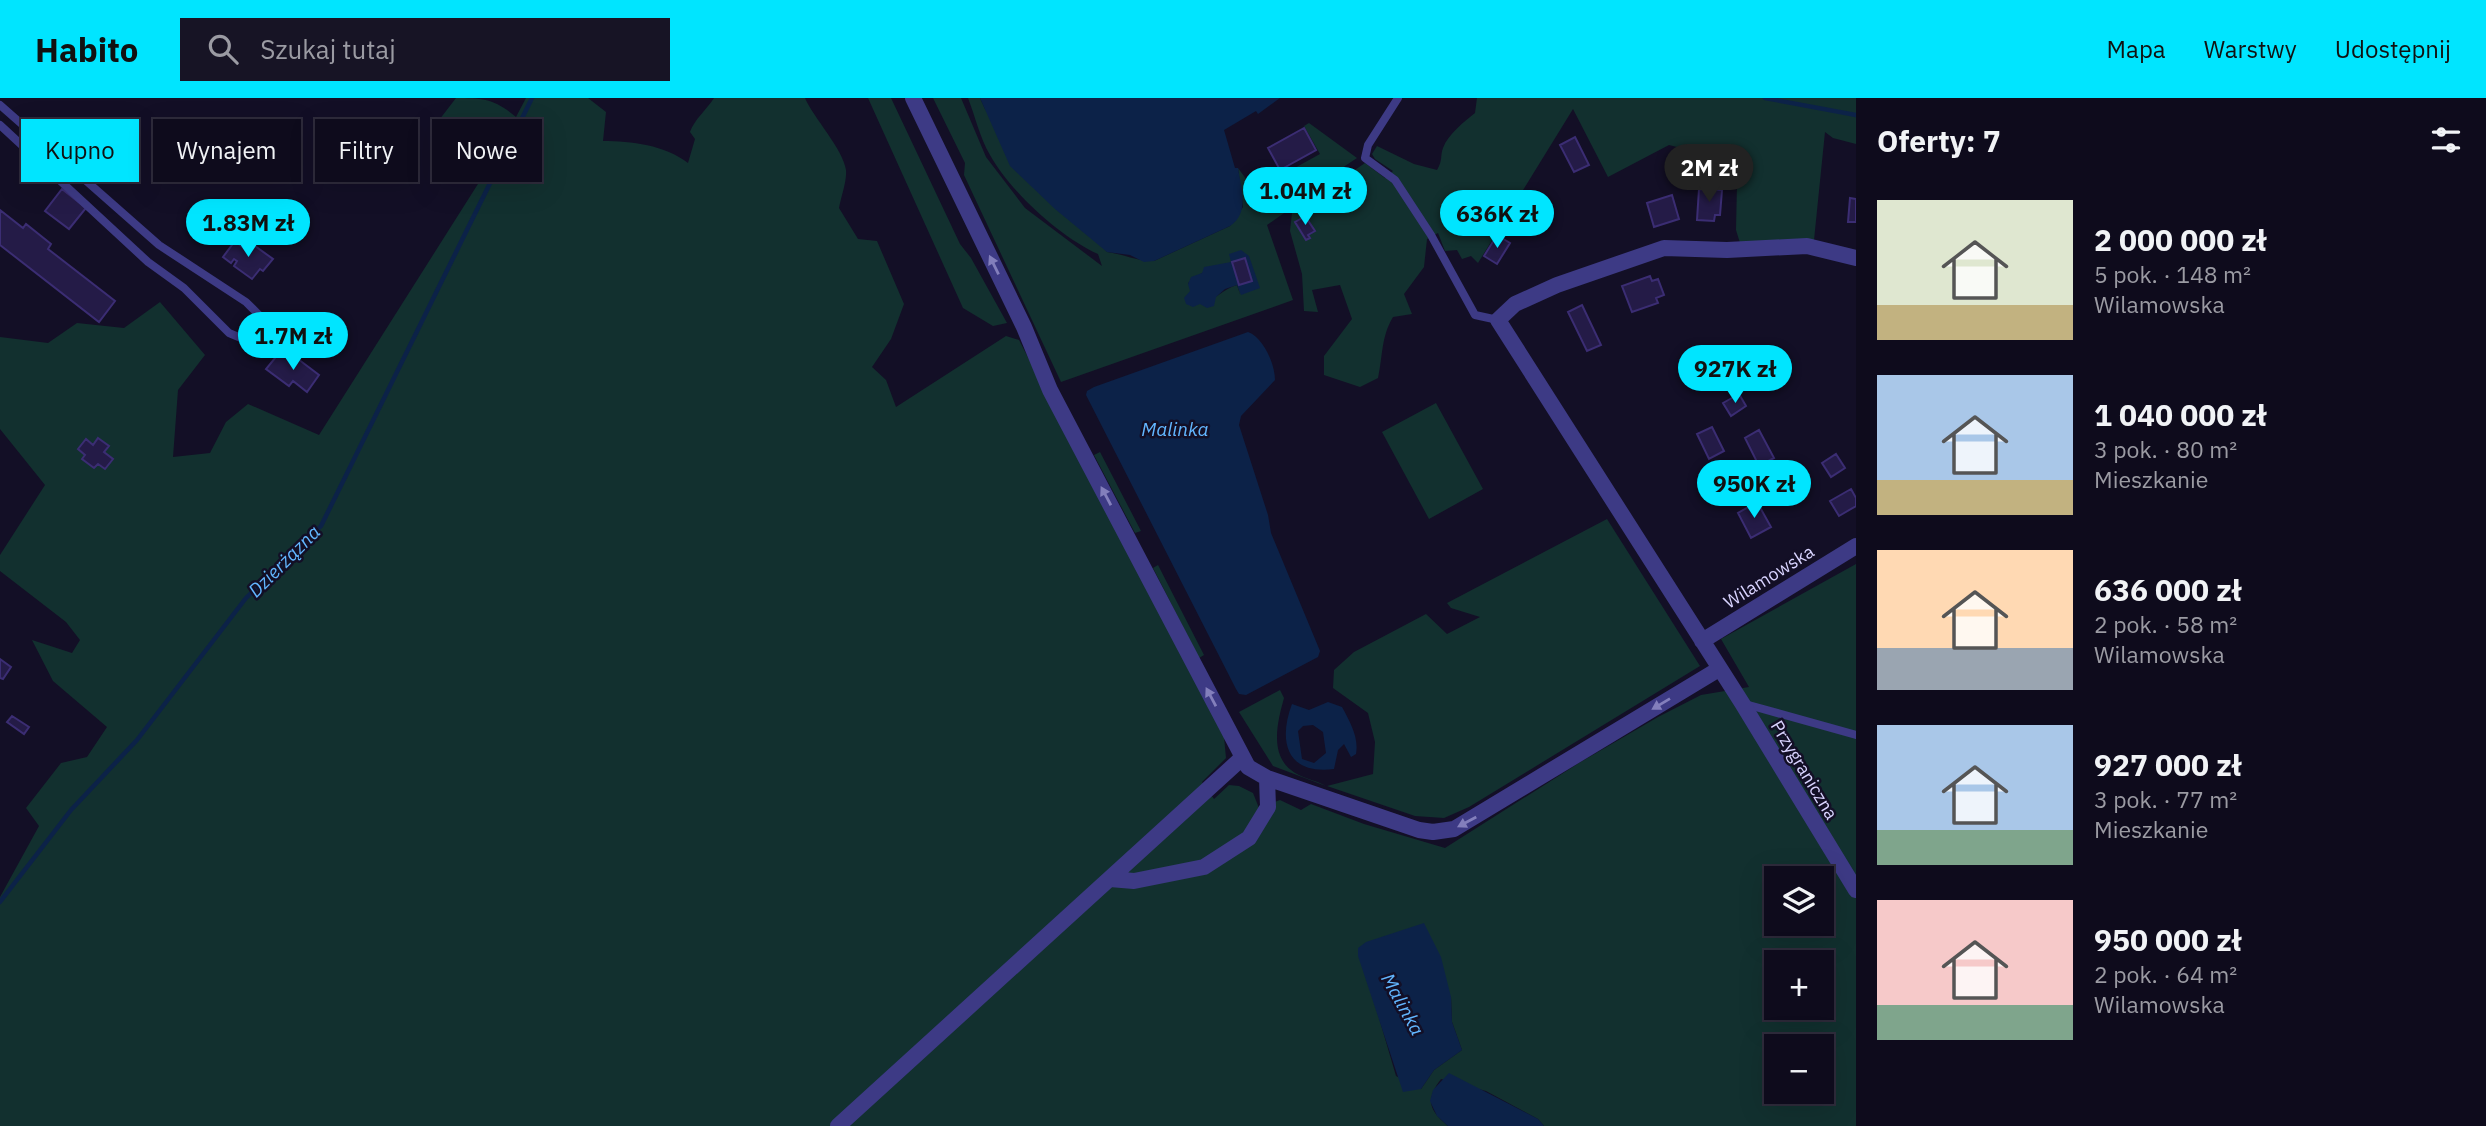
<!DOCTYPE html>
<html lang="pl">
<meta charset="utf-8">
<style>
:root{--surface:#0e0b1c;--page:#171425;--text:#f1f3f6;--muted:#9b9ba3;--line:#2e2b3b;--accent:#00e5ff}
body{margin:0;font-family:"IBM Plex Sans",sans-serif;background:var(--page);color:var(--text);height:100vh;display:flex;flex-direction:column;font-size:26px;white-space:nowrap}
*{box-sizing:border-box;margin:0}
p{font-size:23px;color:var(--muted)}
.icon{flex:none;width:38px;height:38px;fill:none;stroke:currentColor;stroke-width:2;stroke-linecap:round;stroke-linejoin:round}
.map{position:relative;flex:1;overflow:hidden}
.sheet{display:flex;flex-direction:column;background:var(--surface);width:630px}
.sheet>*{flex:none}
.hud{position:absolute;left:21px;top:21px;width:665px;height:63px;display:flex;gap:14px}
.controls{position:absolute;left:1764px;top:768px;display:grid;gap:14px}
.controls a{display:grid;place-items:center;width:70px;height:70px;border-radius:0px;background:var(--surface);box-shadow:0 7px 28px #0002,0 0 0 2px var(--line);font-size:35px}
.price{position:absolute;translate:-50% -60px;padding:0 16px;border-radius:24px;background:var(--accent);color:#111;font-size:23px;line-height:46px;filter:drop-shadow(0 2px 4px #0008)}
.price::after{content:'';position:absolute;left:50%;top:42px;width:21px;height:16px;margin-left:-10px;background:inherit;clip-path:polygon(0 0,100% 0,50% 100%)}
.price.selected{background:#222;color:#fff}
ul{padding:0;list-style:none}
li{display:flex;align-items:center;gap:21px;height:175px;padding:0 21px}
li span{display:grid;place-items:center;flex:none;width:196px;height:140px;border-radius:0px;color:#555}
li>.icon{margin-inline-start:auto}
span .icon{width:84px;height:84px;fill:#fffc;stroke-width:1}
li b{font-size:30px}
h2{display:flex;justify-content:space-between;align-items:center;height:84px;padding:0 21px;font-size:30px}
.tag{padding:0 24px;border-radius:0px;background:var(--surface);box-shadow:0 7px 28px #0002,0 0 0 2px var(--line);font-size:24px;line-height:63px}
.tag.selected{background:var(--accent);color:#111}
header{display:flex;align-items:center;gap:42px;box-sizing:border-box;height:98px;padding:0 35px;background:var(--accent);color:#111}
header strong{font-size:33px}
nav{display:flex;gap:38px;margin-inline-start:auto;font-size:24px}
.search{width:490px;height:63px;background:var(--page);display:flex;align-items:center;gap:18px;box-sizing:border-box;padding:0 24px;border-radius:0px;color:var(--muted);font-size:26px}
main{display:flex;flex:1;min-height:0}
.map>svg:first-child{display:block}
</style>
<header>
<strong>Habito</strong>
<div class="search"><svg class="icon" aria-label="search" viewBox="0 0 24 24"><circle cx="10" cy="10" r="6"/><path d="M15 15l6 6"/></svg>Szukaj tutaj</div>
<nav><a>Mapa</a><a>Warstwy</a><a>Udostępnij</a></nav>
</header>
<main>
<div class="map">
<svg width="1856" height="1028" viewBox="0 0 1856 1028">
<rect width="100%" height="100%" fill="#130f26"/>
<path fill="#12302f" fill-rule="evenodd" d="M456 0C483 0 495 1 516 19L526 0H588L606 14 603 43C631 43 665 47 688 65L695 41 690 34C694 22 707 11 714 0H805C813 19 843 51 846 72 847 83 841 99 839 110L858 141 877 143 904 206 891 241 872 269 886 282 896 309 1006 238 1019 242 1224 639 1226 660 1202 684 1214 701 1229 687 1239 688 1253 695 1259 710 1280 702 1301 712 1311 706 1364 726 1445 750 1579 665 1658 619 1701 597 1749 589 1721 541 1856 466V1028H1544L1538 1021 1486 993 1441 981C1425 1002 1429 1012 1448 1028H0V799L39 728 26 710 61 665 87 659 107 629 53 583 32 542 72 555 80 542 66 524 0 473V457L45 387 0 331V239L48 245 77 225 124 230 160 204 205 257 178 292 173 359 210 355 226 324 248 306 319 337 483 78 464 68 439 67 433 30ZM1776 780H1822V826H1776ZM1776 864H1822V910H1776ZM1372 896 1451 899 1452 924 1462 952 1434 972 1421 991 1396 978ZM1776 948H1822V994H1776Z
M868 0H891L960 146 971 160 1007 225 993 228 963 210Z
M933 0H961L986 59 1025 110 1102 168 1098 156C1060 139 1010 93 990 57 980 40 975 18 968 0H980L985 11 1107 154C1123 156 1139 164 1154 163L1230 128 1243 109 1238 70 1252 89 1277 74 1280 79 1263 89 1273 106 1281 102 1287 113 1267 127 1293 202 1061 284 964 77 965 65ZM1232 164 1240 196 1237 187C1223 191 1214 203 1200 206L1188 185 1202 175Z
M1477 0H1856V46L1833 40 1825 34 1814 142 1740 145 1736 132 1737 86 1732 84V63L1669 47 1608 79 1573 11 1478 165 1471 158 1462 161 1457 152 1445 153 1438 135 1427 141 1424 169 1404 196 1412 216 1393 219C1381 239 1383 257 1378 280L1360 289 1324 277V258L1352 221 1340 187 1312 192 1318 214 1304 213 1302 176 1290 133 1292 115 1365 65 1385 80 1393 73 1375 61 1372 56 1377 48 1414 66 1437 72C1443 62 1440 58 1443 50 1448 36 1464 24 1475 15Z
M1309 25 1357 60 1297 100 1282 77 1320 56 1304 28Z
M1436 305 1483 391 1429 421 1382 334Z
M1100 354 1141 433 1135 435 1094 357Z
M1607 421 1700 568 1469 709 1444 720 1415 718 1327 688 1373 676 1375 644 1368 615 1333 590 1334 572 1354 554 1426 516 1447 536 1480 519 1451 510 1447 505Z
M1158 467 1204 557 1199 560 1153 470Z
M1280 592 1284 600C1278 622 1269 655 1291 672 1300 680 1316 682 1326 688L1273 668 1239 614Z"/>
<path fill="#0c2248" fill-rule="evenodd" d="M980 0H1280L1258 16 1256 13 1224 32 1235 70H1238C1241 90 1250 115 1230 128L1154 163 1144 164 1130 157 1107 154 1055 111 1010 68Z
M1241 152 1249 158 1260 190 1241 197 1237 187 1225 191 1216 199 1214 208 1207 210 1200 206 1193 209 1186 206 1184 200 1190 193 1188 186 1191 179 1202 175 1204 169 1231 164 1229 156Z
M1248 234C1263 239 1275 266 1275 282L1241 318 1239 327 1268 417 1271 435 1320 553 1318 559 1246 597 1239 596 1236 591 1086 297 1087 293 1094 289Z
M1328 604 1342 609C1350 624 1359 639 1356 656L1351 659 1344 646 1338 652 1334 671C1286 677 1278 643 1292 606L1309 612ZM1313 627 1323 634 1326 655 1314 665 1302 661 1298 633 1303 628Z
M1424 825 1441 859 1451 899 1452 924 1462 952 1434 972 1421 991 1403 994 1358 858V850L1366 844Z
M1449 975 1538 1021 1544 1028H1448L1437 1018 1430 1003 1433 992Z"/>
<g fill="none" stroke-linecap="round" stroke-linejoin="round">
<path stroke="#0c2248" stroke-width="4.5" d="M1765 0 1856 17
M0 804 71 712 137 642 246 500 321 428 532 0"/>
</g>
<path fill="#241b47" stroke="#3b2d73" stroke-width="2" d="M1304 30 1316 52 1280 72 1268 50Z
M1575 39 1589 67 1574 74 1560 47Z
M1277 81 1286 96 1272 104 1263 89Z
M62 91 86 110 69 131 45 113Z
M1699 91 1722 92 1720 117H1715L1714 123 1697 122Z
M1672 97 1679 121 1654 129 1647 105Z
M1850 100 1856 101V124H1848Z
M0 112 23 130 26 126 51 146 48 151 115 203 99 224 0 147Z
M1303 115 1315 133 1308 137 1310 140 1306 142 1295 124 1302 120 1300 117Z
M1497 137 1510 145 1497 166 1484 158Z
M235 143 246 152 251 145 273 161 263 173 260 171 252 181 234 168 237 163 234 161 231 165 223 159Z
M1245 160 1252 183 1239 187 1232 164Z
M1650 178 1652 183 1658 181 1664 197 1656 200 1658 205 1632 214 1622 188Z
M1582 207 1601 247 1587 253 1568 214Z
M280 254 294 265 298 261 319 277 307 294 293 283 289 288 266 271Z
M1739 296 1746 308 1731 318 1723 305Z
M1712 329 1724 353 1709 361 1697 336Z
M1759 332 1774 360 1759 368 1745 340Z
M98 340 109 348 104 354 113 361 105 371 98 366 94 370 82 361 85 357 78 351 86 341 93 347Z
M1836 356 1845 370 1831 379 1822 365Z
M1851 391 1856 400V408L1839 418 1830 403Z
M1757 404 1771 429 1751 440 1738 415Z
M0 561 11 569 3 581 0 580Z
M12 618 29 629 24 636 7 624Z"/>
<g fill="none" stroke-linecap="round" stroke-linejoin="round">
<path stroke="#3d3a85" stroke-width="8" d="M1398 0 1368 47 1365 60 1395 82 1431 137 1475 217 1498 222
M0 7 159 147 246 204 266 224 262 236 248 243 229 235 184 190 148 164 0 27
M1745 606 1856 637"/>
<path stroke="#3d3a85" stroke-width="16" d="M913 0 1024 229 1050 292 1248 669 1267 680 1419 732 1433 734 1454 731 1719 571
M1856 160 1807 148 1727 152 1664 150 1557 187 1515 206 1498 222 1742 605 1856 792
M1702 543 1856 448
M1110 781 1134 783 1204 769 1249 740 1268 709 1267 680
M838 1028 1242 660"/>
</g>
<defs><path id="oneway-solid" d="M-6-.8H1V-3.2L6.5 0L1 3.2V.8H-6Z" transform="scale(1.75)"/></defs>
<g fill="#837fbc">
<use href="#oneway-solid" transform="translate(994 167) rotate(-116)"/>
<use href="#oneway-solid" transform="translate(1106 398) rotate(-118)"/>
<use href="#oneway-solid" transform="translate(1211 599) rotate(-118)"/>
<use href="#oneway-solid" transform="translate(1661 606) rotate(149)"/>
<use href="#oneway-solid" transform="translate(1467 724) rotate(152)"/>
</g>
<g text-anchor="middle" stroke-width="5" stroke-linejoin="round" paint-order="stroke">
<g font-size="18" fill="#d9d4ff" stroke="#130f26">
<text transform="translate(1769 479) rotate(-32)" y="6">Wilamowska</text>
<text transform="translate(1804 672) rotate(59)" y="6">Przygraniczna</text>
</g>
<g font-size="19" font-style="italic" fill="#62b6ff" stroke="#130f26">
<text x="1175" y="338">Malinka</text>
<text transform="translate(284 463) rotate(-45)" y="7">Dzierżązna</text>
<text transform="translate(1403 906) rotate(61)" y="7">Malinka</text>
</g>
</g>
</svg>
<div class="controls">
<a><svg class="icon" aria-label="layers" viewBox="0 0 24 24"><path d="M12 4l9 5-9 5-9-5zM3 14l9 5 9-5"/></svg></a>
<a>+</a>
<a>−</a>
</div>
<b class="price selected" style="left:1709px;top:106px">2M zł</b>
<b class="price" style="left:1305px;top:129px">1.04M zł</b>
<b class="price" style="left:1497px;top:152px">636K zł</b>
<b class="price" style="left:248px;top:161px">1.83M zł</b>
<b class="price" style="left:293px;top:274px">1.7M zł</b>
<b class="price" style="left:1735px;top:307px">927K zł</b>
<b class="price" style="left:1754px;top:422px">950K zł</b>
<div class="hud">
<a class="tag selected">Kupno</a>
<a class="tag">Wynajem</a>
<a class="tag">Filtry</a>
<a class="tag">Nowe</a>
</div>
</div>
<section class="sheet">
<h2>Oferty: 7<svg class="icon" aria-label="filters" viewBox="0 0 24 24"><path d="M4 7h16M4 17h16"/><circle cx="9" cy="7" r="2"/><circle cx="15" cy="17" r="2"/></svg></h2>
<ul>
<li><span style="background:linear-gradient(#dfe7d0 75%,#c2b280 0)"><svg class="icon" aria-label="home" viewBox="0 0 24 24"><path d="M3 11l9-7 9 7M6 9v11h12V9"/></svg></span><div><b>2 000 000 zł</b><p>5 pok. · 148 m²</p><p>Wilamowska</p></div></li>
<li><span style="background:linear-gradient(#a9c7e8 75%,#c2b280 0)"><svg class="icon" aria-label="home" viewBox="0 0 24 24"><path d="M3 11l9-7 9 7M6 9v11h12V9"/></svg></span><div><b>1 040 000 zł</b><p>3 pok. · 80 m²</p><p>Mieszkanie</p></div></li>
<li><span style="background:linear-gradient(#ffd9b3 70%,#9aa5b1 0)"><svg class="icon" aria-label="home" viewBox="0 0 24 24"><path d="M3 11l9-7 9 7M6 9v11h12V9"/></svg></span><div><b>636 000 zł</b><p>2 pok. · 58 m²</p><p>Wilamowska</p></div></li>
<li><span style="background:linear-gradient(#a9c7e8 75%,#7fa58c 0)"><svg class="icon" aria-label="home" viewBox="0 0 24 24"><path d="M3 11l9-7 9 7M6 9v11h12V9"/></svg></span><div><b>927 000 zł</b><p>3 pok. · 77 m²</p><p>Mieszkanie</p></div></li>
<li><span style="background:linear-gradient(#f6c9c9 75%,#7fa58c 0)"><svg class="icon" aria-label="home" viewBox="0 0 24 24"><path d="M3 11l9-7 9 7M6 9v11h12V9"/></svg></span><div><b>950 000 zł</b><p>2 pok. · 64 m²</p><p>Wilamowska</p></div></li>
</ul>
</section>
</main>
